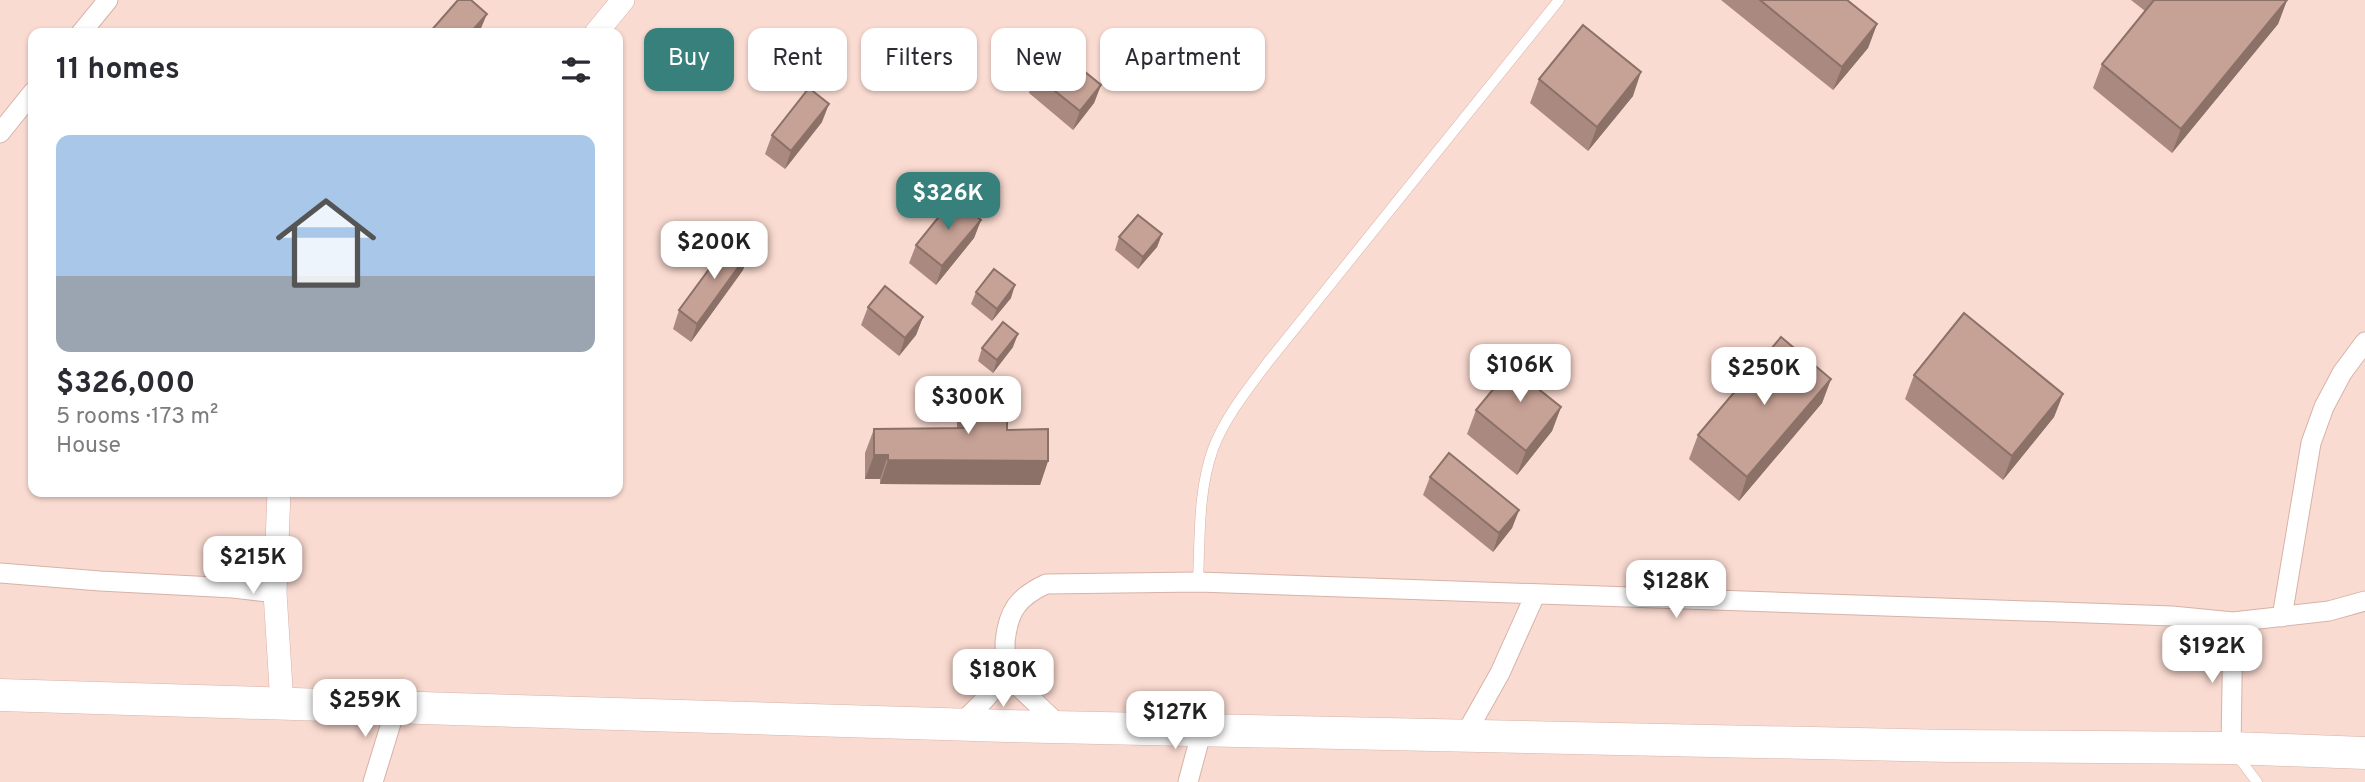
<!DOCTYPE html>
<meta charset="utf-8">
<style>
:root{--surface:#fff;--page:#f2f2f3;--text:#2b2b33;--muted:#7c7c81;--line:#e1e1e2;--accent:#38807b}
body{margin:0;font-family:Overpass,sans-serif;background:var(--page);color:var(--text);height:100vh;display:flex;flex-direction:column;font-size:26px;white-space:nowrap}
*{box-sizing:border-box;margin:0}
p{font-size:23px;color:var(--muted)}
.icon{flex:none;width:38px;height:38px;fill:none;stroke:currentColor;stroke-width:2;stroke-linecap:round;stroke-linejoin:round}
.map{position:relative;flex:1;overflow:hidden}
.drawer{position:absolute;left:28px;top:28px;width:595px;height:469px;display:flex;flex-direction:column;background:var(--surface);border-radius:14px;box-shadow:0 2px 5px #0004}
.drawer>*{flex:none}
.hud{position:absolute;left:644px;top:28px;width:665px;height:63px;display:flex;gap:14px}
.price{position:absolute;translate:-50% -60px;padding:0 16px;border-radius:14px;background:#fff;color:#222;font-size:23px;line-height:46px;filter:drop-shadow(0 2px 4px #0008)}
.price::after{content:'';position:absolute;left:50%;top:42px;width:21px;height:16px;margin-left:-10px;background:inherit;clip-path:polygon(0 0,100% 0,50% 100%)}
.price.active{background:var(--accent);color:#fff}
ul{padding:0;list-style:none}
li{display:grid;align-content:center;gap:14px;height:371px;padding:0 28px}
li+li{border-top:2px solid var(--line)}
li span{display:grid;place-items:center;height:217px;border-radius:14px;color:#555}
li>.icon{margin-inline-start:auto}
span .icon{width:126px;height:126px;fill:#fffc;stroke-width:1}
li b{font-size:30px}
h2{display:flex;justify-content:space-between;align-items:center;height:84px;padding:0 28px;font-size:30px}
.chip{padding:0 24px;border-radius:14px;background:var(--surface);box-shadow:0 2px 5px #0004;font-size:24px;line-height:63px}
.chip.active{background:var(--accent);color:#fff}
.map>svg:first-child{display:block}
</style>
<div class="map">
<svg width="2365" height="782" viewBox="0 0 2365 782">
<rect width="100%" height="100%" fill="#fadbd1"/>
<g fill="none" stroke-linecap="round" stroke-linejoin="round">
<defs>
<path id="service" d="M1198 582C1200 539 1198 490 1213 449 1225 417 1248 389 1268 362L1559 0
M2236 754 2257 782"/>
<path id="minor" d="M81 33 108 0
M0 133 33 92
M0 573 100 581 233 588 275 593
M2282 617 2311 443 2324 407 2342 373 2365 342
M1005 664 1020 688 1060 726
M960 724C977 708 1000 688 1005 664 1006 657 1005 649 1005 642 1008 611 1018 597 1046 584L1198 582 2172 616 2233 622 2329 611 2365 601
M1465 735 1500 673 1535 595
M2231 748 2233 622
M373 782 396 707
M1188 782 1202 730"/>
<path id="tertiary" d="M596 33 623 0
M279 492 275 593 282 704"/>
<path id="trunk" d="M0 695 1007 726 1949 746 2231 748 2365 753"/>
</defs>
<use href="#service" stroke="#d7b2a6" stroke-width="11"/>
<use href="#minor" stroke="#d7b2a6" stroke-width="21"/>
<use href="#tertiary" stroke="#d7b2a6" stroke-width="24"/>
<use href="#trunk" stroke="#d7b2a6" stroke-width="33"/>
<use href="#service" stroke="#fff" stroke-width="10"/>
<use href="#minor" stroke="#fff" stroke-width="19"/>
<use href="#tertiary" stroke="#fff" stroke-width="23"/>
<use href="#trunk" stroke="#fff" stroke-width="32"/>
</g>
<path fill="#aa8a80" d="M1721 0H1847L1877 24 1868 48 1833 90Z
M2131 0H2287L2278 24 2172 153 2093 88 2102 64 2145 11Z
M1035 75 1101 85 1094 103 1073 130 1029 93Z
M1539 79 1633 96 1588 151 1530 103Z
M822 122 785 169 765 154 772 135Z
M981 220 974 238 936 285 909 263 916 245Z
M1162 234 1157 247 1138 269 1115 250 1119 237Z
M750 251 743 270 691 342 673 329 679 310Z
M976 292 1011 298 992 321 971 304Z
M868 307 923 317 916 335 899 356 861 325Z
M1013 347 993 373 978 361 982 348Z
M1534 372 1539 389 1561 407 1552 431 1517 475 1467 434 1476 410Z
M1914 375 2063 394 2054 417 2003 480 1905 399Z
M1831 379 1822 403 1739 501 1689 459 1698 435Z
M966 387 1007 430 1048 461 1040 485 880 484V479H865V453L874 429 957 428V411Z
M1430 477 1519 510 1512 528 1493 552 1423 495Z"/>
<path fill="#8b7168" d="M2287 0 2278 24 2172 153 2181 129Z
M487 14 479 33H470Z
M1877 24 1868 48 1833 90 1842 67Z
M1641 72 1633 96 1588 151 1597 127Z
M1101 85 1094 103 1073 130 1080 111Z
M829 104 822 122 785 169 791 151Z
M981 220 974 238 936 285 942 266Z
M1162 234 1157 247 1138 269 1143 257Z
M750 251 743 270 691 342 697 324Z
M1015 285 1011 298 992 321 997 309Z
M923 317 916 335 899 356 905 338Z
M1018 334 1013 347 993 373 997 360Z
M1831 379 1822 403 1739 501 1747 477Z
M2063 394 2054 417 2003 480 2012 456Z
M1561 407 1552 431 1517 475 1526 451Z
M874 455H888L880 479H865Z
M888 460 1048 461 1040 485 880 484Z
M1519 510 1512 528 1493 552 1499 533Z"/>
<path fill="#c6a195" stroke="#8b7168" stroke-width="2" d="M458 0H471L487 14 470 33H429Z
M1760 0H1847L1877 24 1842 67Z
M2154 0H2287L2181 129 2102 64Z
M1583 25 1641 72 1597 127 1539 79Z
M1057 49 1101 85 1080 111 1035 75Z
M809 88 829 104 791 151 772 135Z
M954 198 981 220 942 266 916 245Z
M1138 215 1162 234 1143 257 1119 237Z
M732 238 750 251 697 324 679 310Z
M994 269 1015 285 997 309 976 292Z
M885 286 923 317 905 338 868 307Z
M1964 313 2063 394 2012 456 1914 375Z
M1003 322 1018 334 997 360 982 348Z
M1781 337 1831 379 1747 477 1698 435Z
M1523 353 1537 364 1532 370 1543 379 1536 387 1561 407 1526 451 1476 410Z
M966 387H1007V430L1048 429V461L888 460V455H874V429L966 428Z
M1449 453 1519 510 1499 533 1430 477Z"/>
</svg>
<b class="price active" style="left:948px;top:232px">$326K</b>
<b class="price" style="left:714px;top:281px">$200K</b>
<b class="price" style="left:1520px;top:404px">$106K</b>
<b class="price" style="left:1764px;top:407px">$250K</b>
<b class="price" style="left:968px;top:436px">$300K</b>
<b class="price" style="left:253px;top:596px">$215K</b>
<b class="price" style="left:1676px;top:620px">$128K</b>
<b class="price" style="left:2212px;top:685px">$192K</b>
<b class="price" style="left:1003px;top:709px">$180K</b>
<b class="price" style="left:365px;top:739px">$259K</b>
<b class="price" style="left:1175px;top:751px">$127K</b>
<div class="hud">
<a class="chip active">Buy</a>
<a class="chip">Rent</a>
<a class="chip">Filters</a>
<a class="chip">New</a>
<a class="chip">Apartment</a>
</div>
<section class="drawer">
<h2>11 homes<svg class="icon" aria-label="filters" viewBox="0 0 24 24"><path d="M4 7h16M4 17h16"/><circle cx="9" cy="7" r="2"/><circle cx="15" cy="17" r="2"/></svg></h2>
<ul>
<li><span style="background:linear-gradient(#a9c7e8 65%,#9aa5b1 0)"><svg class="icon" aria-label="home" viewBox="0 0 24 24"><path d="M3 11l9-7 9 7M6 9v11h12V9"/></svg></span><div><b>$326,000</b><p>5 rooms · 173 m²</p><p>House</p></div></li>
</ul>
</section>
</div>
